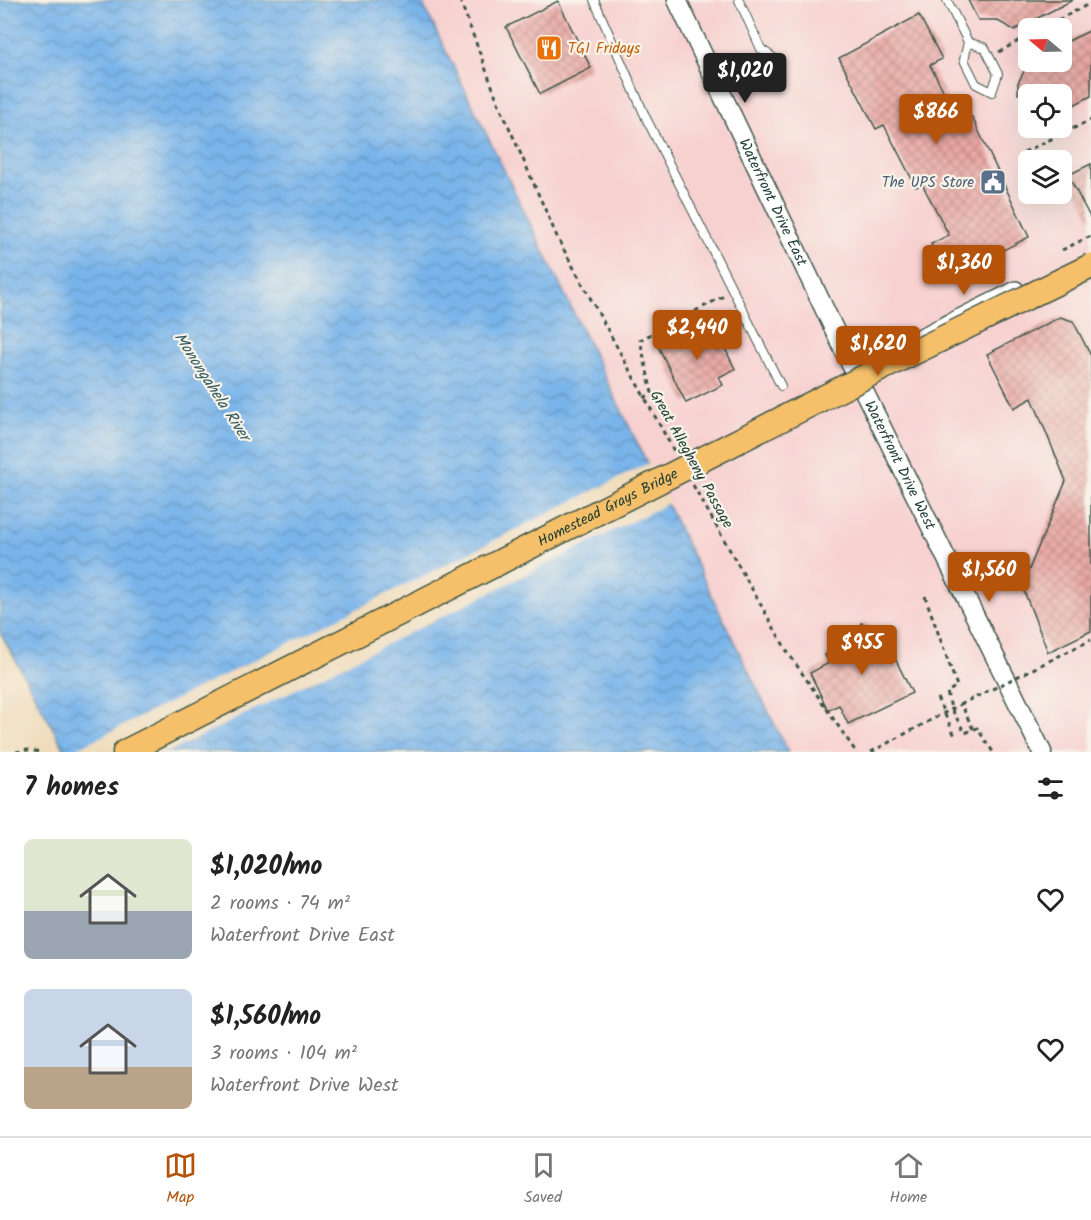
<!DOCTYPE html>
<meta charset="utf-8">
<style>
:root{--surface:#fff;--page:#f6f6f6;--text:#222;--muted:#767676;--line:#e0e0e0;--accent:#b45309}
body{margin:0;font-family:Kalam,sans-serif;background:var(--page);color:var(--text);height:100vh;display:flex;flex-direction:column;font-size:22px;white-space:nowrap}
*{box-sizing:border-box;margin:0}
p{font-size:20px;color:var(--muted)}
.icon{flex:none;width:33px;height:33px;fill:none;stroke:currentColor;stroke-width:2;stroke-linecap:round;stroke-linejoin:round}
.map{position:relative;height:752px;overflow:hidden}
.sheet{display:flex;flex-direction:column;background:var(--surface);flex:1}
.sheet>*{flex:none}
.needle{width:39px;rotate:289deg}
.tools{position:absolute;left:1018px;top:18px;display:grid;gap:12px}
.tools a{display:grid;place-items:center;width:54px;height:54px;border-radius:9px;background:var(--surface);box-shadow:0 6px 24px #0002;font-size:30px}
.price{position:absolute;translate:-50% -51px;padding:0 14px;border-radius:6px;background:var(--accent);color:#fff;font-size:20px;line-height:39px;filter:drop-shadow(0 2px 3px #0008)}
.price::after{content:'';position:absolute;left:50%;top:36px;width:18px;height:14px;margin-left:-9px;background:inherit;clip-path:polygon(0 0,100% 0,50% 100%)}
.price.active{background:#222;color:#fff}
ul{padding:0;list-style:none}
li{display:flex;align-items:center;gap:18px;height:150px;padding:0 24px}
li span{display:grid;place-items:center;flex:none;width:168px;height:120px;border-radius:9px;color:#555}
li>.icon{margin-inline-start:auto}
span .icon{width:72px;height:72px;fill:#fffc;stroke-width:1}
li b{font-size:26px}
h2{display:flex;justify-content:space-between;align-items:center;height:72px;padding:0 24px;font-size:26px}
.tab-bar{display:flex;justify-content:space-around;align-items:center;height:84px;border-top:2px solid var(--line);background:var(--surface);font-size:16px;color:var(--muted)}
.tab-bar a{display:grid;justify-items:center;gap:3px}
.tab-bar .active{color:var(--accent)}
.map>svg:first-child{display:block}
</style>
<div class="map">
<svg width="1091" height="752" viewBox="0 0 1091 752">
<defs>
<pattern id="water-waves" width="16" height="10" patternUnits="userSpaceOnUse" patternTransform="scale(1.5)"><rect width="16" height="10" fill="#78b4ea"/><path d="M0 5q4-4 8 0t8 0" fill="none" stroke="#6294be"/></pattern>
<pattern id="building-cross-hatch" width="8" height="8" patternUnits="userSpaceOnUse" patternTransform="scale(1.5)"><rect width="8" height="8" fill="#eaa7a3"/><path d="M0 0l8 8M0 8l8-8" fill="none" stroke="#bd8986"/></pattern>
</defs>
<rect width="100%" height="100%" fill="#f7f3e8"/>
<filter id="ink" filterUnits="userSpaceOnUse"><feTurbulence type="fractalNoise" baseFrequency=".0167" numOctaves="2"/><feDisplacementMap in="SourceGraphic" scale="12" xChannelSelector="R" yChannelSelector="G"/><feConvolveMatrix kernelMatrix="1 2 1 2 8 2 1 2 1" color-interpolation-filters="sRGB"/></filter>
<filter id="wash" filterUnits="userSpaceOnUse"><feTurbulence type="fractalNoise" baseFrequency=".008" numOctaves="4" result="noise"/><feDisplacementMap in="SourceGraphic" scale="24" xChannelSelector="R" yChannelSelector="G"/><feGaussianBlur stdDeviation="1.35" result="paint"/><feColorMatrix in="noise" values="0 0 0 0 0 0 0 0 0 0 0 0 0 0 0 0 0 1.4 0 .05"/><feComposite in="paint" operator="in"/></filter>
<g filter="url(#wash)">
<rect width="100%" height="100%" fill="#f0dcbb"/>
<path fill="#f7d0d0" fill-rule="evenodd" d="M421 0H1091V752H788ZM1029 28H1062V62H1029ZM1029 94H1062V128H1029ZM1029 160H1062V194H1029Z"/>
<path fill="url(#water-waves)" stroke="#4c788f" stroke-width="1.5" d="M0 0H421L788 752H66L0 632Z"/>
<path fill="#f0dcbb" d="M649 463 669 503 425 625 169 752H70Z"/>
<g id="blocks">
<path fill="url(#building-cross-hatch)" d="M968 0H1073L1014 30 996 20H978Z
M558 1 591 68 540 94 506 27Z
M919 15 942 59 930 65 954 111 972 117 1029 237 948 278 931 244 949 235 922 184 916 187 884 125 876 129 839 58Z
M1091 30V96L1062 111V94H1018V83L1029 62H1062V44Z
M1091 164V219L1068 175Z
M1060 317 1073 321 1091 356V631L1048 652 1022 586 1066 481 1032 398 1014 408 987 354Z
M711 320 735 369 719 377 723 385 686 403 658 346Z
M861 623 889 632 886 640 912 693 848 724 839 705 828 710 810 673 829 663 825 655 855 640Z"/>
</g>
</g>
<g filter="url(#ink)">
<use href="#blocks" fill-opacity="0" stroke="#3e5548" stroke-width="1.5"/>
<g fill="none" stroke-linecap="round" stroke-linejoin="round">
<defs>
<path id="service" d="M594 0 646 118 781 386
M739 0 761 49 778 61
M947 0 968 42 964 60 976 84 992 92 998 74 985 48 968 42"/>
<path id="minor" d="M895 349 1016 289"/>
<g id="tertiary">
<path id="s1" d="M677 0 854 371 1042 752"/>
</g>
<path id="primary" d="M125 752 415 605"/>
</defs>
<use href="#service" stroke="#3e5548" stroke-width="10"/>
<use href="#minor" stroke="#3e5548" stroke-width="18"/>
<use href="#tertiary" stroke="#3e5548" stroke-width="21"/>
<use href="#primary" stroke="#3e5548" stroke-width="27"/>
<path stroke="#3e5548" stroke-width="3" stroke-dasharray="4.5 4.5" stroke-linecap="butt" d="M460 0 498 102 558 239 675 453
M1042 28 1091 3
M999 52 1029 35
M1024 152 1091 120
M1062 250 1091 236
M644 398 652 393 640 340 724 296
M693 485 787 651 856 752
M925 596 957 686 947 692 951 708 965 733 977 728 993 752
M1049 661 1091 640
M937 698 956 738
M973 729 961 704 976 697
M16 752 27 750 40 752
M871 752 961 704"/>
<use href="#service" stroke="#fff" stroke-width="8"/>
<use href="#minor" stroke="#fff" stroke-width="15"/>
<use href="#tertiary" stroke="#fff" stroke-width="18"/>
<use href="#primary" stroke="#f6c06b" stroke-width="24"/>
<defs>
<g id="primary-bridge">
<path id="s2" d="M415 605 886 366 1091 266"/>
</g>
</defs>
<use href="#primary-bridge" stroke="#3e5548" stroke-width="27" stroke-linecap="butt"/>
<path stroke="#3e5548" stroke-width="3" stroke-dasharray="4.5 4.5" stroke-linecap="butt" d="M976 697 1049 661"/>
<use href="#primary-bridge" stroke="#f6c06b" stroke-width="24"/>
</g>
</g>
<defs>
<symbol id="restaurant-square" viewBox="-11 -11 22 22"><rect x="-9" y="-9" width="18" height="18" rx="4" fill="#e8710a" stroke="#f7f3e8"/><path d="M-5-6h1v4h1v-4h1v4h1v-4h1v5L-1.5 .5V6h-2V.5L-5-1ZM5-6V6H3V1.5H1.5Q1.5-4 5-6Z" fill="#fff"/></symbol>
<symbol id="civic-square" viewBox="-11 -11 22 22"><rect x="-9" y="-9" width="18" height="18" rx="4" fill="#5c6f8a" stroke="#f7f3e8"/><path d="M-.6-6.5H3V-4.5H.6V-3L4-1V1h2V6H-6V1h2V-1L-.6-3ZM-1.2 2.5V6h2.4V2.5Z" fill="#fff"/></symbol>
</defs>
<g fill-rule="evenodd">
<use href="#restaurant-square" x="534" y="33" width="30" height="30"/>
<use href="#civic-square" x="978" y="167" width="30" height="30"/>
</g>
<g text-anchor="middle" stroke-width="4.5" stroke-linejoin="round" paint-order="stroke">
<g font-size="15" fill="#c56008" stroke="#f7f3e8" text-anchor="start">
<text x="568" y="53">TGI Fridays</text>
</g>
<g font-size="15" fill="#4e5e75" stroke="#f7f3e8" text-anchor="end">
<text x="974" y="187">The UPS Store</text>
</g>
<g font-size="15" fill="#1f3d34" stroke="#f7f3e8">
<text dy="5" stroke="none"><textPath href="#s1" startOffset="224">Waterfront Drive East</textPath></text>
<text transform="translate(692 459) rotate(61)" y="5">Great Allegheny Passage</text>
<text dy="5" stroke="none"><textPath href="#s1" startOffset="516">Waterfront Drive West</textPath></text>
<text dy="5" stroke="none"><textPath href="#s2" startOffset="216">Homestead Grays Bridge</textPath></text>
</g>
<g font-size="16" font-style="italic" fill="#355b62" stroke="#f7f3e8">
<text transform="translate(213 386) rotate(57)" y="6">Monongahela River</text>
</g>
</g>
</svg>
<div class="tools">
<a><svg class="needle" viewBox="-14 -14 28 28"><path d="M0-13l5 13h-10z" fill="#e53935"/><path d="M0 13l5-13h-10z" fill="#767676"/></svg></a>
<a><svg class="icon" aria-label="locate" viewBox="0 0 24 24"><circle cx="12" cy="12" r="6"/><path d="M12 2v4M12 18v4M2 12h4M18 12h4"/></svg></a>
<a><svg class="icon" aria-label="layers" viewBox="0 0 24 24"><path d="M12 4l9 5-9 5-9-5zM3 14l9 5 9-5"/></svg></a>
</div>
<b class="price active" style="left:745px;top:104px">$1,020</b>
<b class="price" style="left:936px;top:145px">$866</b>
<b class="price" style="left:964px;top:296px">$1,360</b>
<b class="price" style="left:697px;top:361px">$2,440</b>
<b class="price" style="left:878px;top:377px">$1,620</b>
<b class="price" style="left:989px;top:603px">$1,560</b>
<b class="price" style="left:862px;top:676px">$955</b>
</div>
<section class="sheet">
<h2>7 homes<svg class="icon" aria-label="filters" viewBox="0 0 24 24"><path d="M4 7h16M4 17h16"/><circle cx="9" cy="7" r="2"/><circle cx="15" cy="17" r="2"/></svg></h2>
<ul>
<li><span style="background:linear-gradient(#dfe7d0 60%,#9aa5b1 0)"><svg class="icon" aria-label="home" viewBox="0 0 24 24"><path d="M3 11l9-7 9 7M6 9v11h12V9"/></svg></span><div><b>$1,020/mo</b><p>2 rooms · 74 m²</p><p>Waterfront Drive East</p></div><svg class="icon" aria-label="heart" viewBox="0 0 24 24"><path d="M12 20l-8-8c-3-5 5-10 8-4 3-6 11-1 8 4z"/></svg></li>
<li><span style="background:linear-gradient(#c9d6e8 65%,#b9a48a 0)"><svg class="icon" aria-label="home" viewBox="0 0 24 24"><path d="M3 11l9-7 9 7M6 9v11h12V9"/></svg></span><div><b>$1,560/mo</b><p>3 rooms · 104 m²</p><p>Waterfront Drive West</p></div><svg class="icon" aria-label="heart" viewBox="0 0 24 24"><path d="M12 20l-8-8c-3-5 5-10 8-4 3-6 11-1 8 4z"/></svg></li>
</ul>
</section>
<nav class="tab-bar">
<a class="active"><svg class="icon" aria-label="map" viewBox="0 0 24 24"><path d="M3 6l6-2 6 2 6-2v14l-6 2-6-2-6 2zM9 4v14M15 6v14"/></svg>Map</a>
<a><svg class="icon" aria-label="saved" viewBox="0 0 24 24"><path d="M7 4h10v16l-5-4-5 4z"/></svg>Saved</a>
<a><svg class="icon" aria-label="home" viewBox="0 0 24 24"><path d="M3 11l9-7 9 7M6 9v11h12V9"/></svg>Home</a>
</nav>
